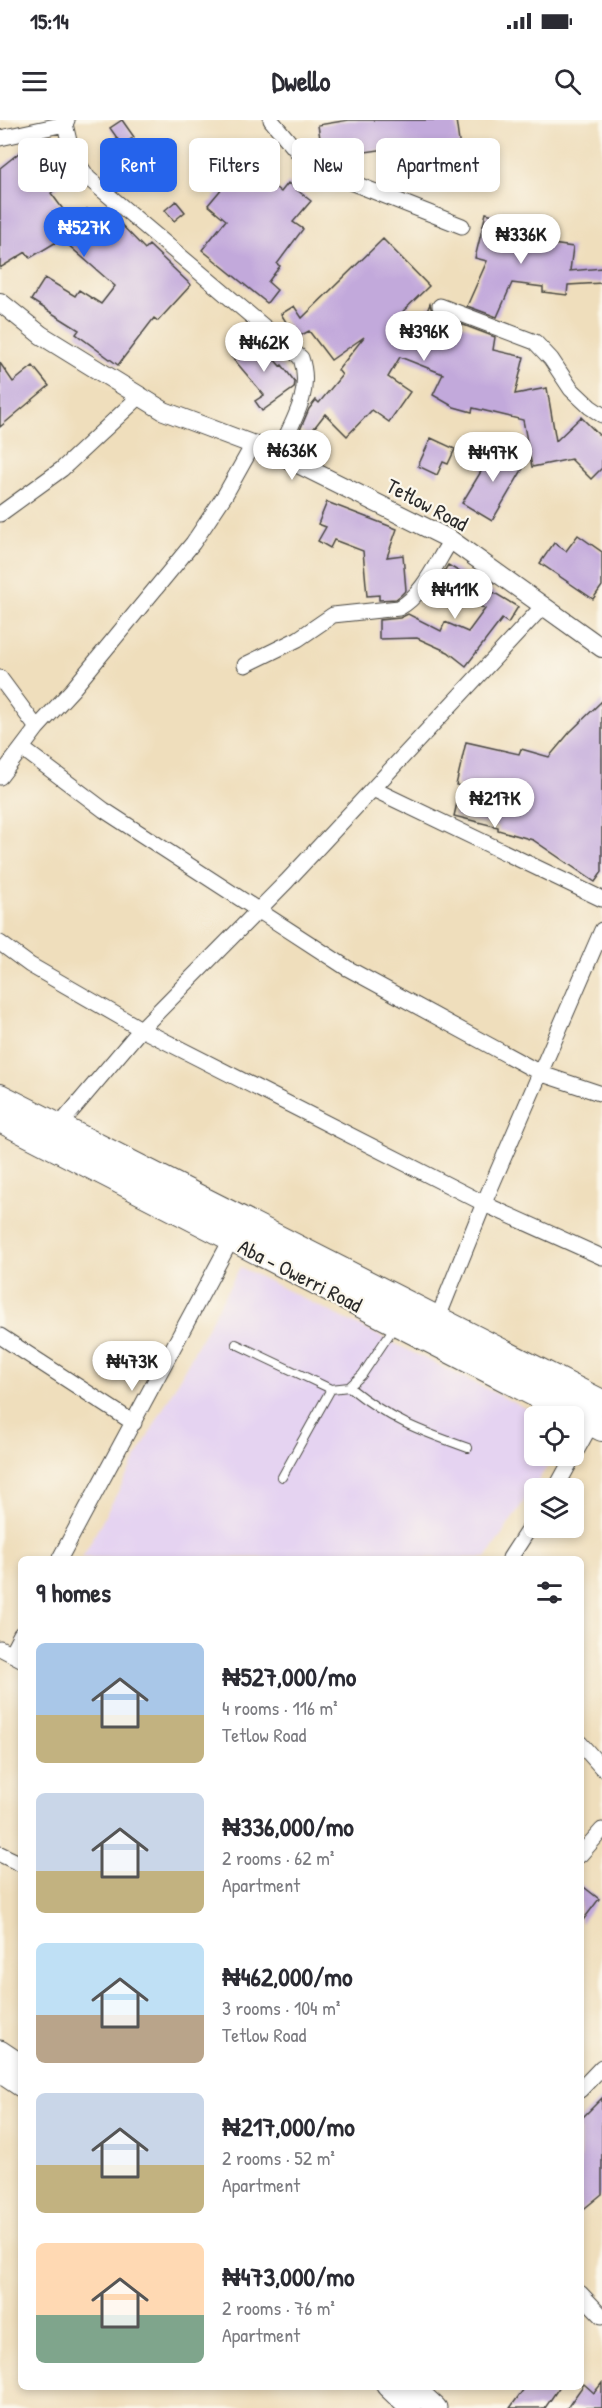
<!DOCTYPE html>
<meta charset="utf-8">
<style>
:root{--surface:#fff;--page:#f7f7f7;--text:#2b2b33;--muted:#7c7c81;--accent:#2563eb}
body{margin:0;font-family:"Patrick Hand",sans-serif;background:var(--page);color:var(--text);height:100vh;display:flex;flex-direction:column;font-size:22px;white-space:nowrap}
*{box-sizing:border-box;margin:0}
p{font-size:20px;color:var(--muted)}
.icon{flex:none;width:33px;height:33px;fill:none;stroke:currentColor;stroke-width:2;stroke-linecap:round;stroke-linejoin:round}
.map{position:relative;flex:1;overflow:hidden}
.side{position:absolute;left:18px;top:1436px;width:566px;height:834px;display:flex;flex-direction:column;background:var(--surface);border-radius:9px;box-shadow:0 3px 9px #0003}
.side>*{flex:none}
.top-card{position:absolute;left:18px;top:18px;width:567px;height:54px;display:flex;gap:12px}
.controls{position:absolute;left:524px;top:1286px;display:grid;gap:12px}
.controls a{display:grid;place-items:center;width:60px;height:60px;border-radius:9px;background:var(--surface);box-shadow:0 3px 9px #0003;font-size:30px}
.price{position:absolute;translate:-50% -51px;padding:0 14px;border-radius:21px;background:#fff;color:#222;font-size:20px;line-height:39px;filter:drop-shadow(0 2px 3px #0008)}
.price::after{content:'';position:absolute;left:50%;top:36px;width:18px;height:14px;margin-left:-9px;background:inherit;clip-path:polygon(0 0,100% 0,50% 100%)}
.price.selected{background:var(--accent);color:#fff}
ul{padding:0;list-style:none}
li{display:flex;align-items:center;gap:18px;height:150px;padding:0 18px}
li span{display:grid;place-items:center;flex:none;width:168px;height:120px;border-radius:9px;color:#555}
li>.icon{margin-inline-start:auto}
span .icon{width:72px;height:72px;fill:#fffc;stroke-width:1}
li b{font-size:26px}
h2{display:flex;justify-content:space-between;align-items:center;height:72px;padding:0 18px;font-size:26px}
.tag{padding:0 21px;border-radius:9px;background:var(--surface);box-shadow:0 3px 9px #0003;font-size:21px;line-height:54px}
.tag.selected{background:var(--accent);color:#fff}
.status{display:flex;justify-content:space-between;align-items:center;height:42px;padding:0 30px;background:var(--surface);direction:ltr}
.status svg{height:16px;fill:currentColor}
header{display:flex;justify-content:space-between;align-items:center;height:78px;padding:0 18px;background:var(--surface);font-size:27px;font-weight:700}
.map>svg:first-child{display:block}
</style>
<div class="status"><b>15:14</b><svg viewBox="0 0 49 12"><path d="M0 12V9h3v3zM5 12V6h3v6zM10 12V3h3v9zM15 12V0h3v12zM26 1h20v11H26zM47 4h2v5h-2z"/></svg></div>
<header><svg class="icon" aria-label="menu" viewBox="0 0 24 24"><path d="M4 6h16M4 12h16M4 18h16"/></svg>Dwello<svg class="icon" aria-label="search" viewBox="0 0 24 24"><circle cx="10" cy="10" r="6"/><path d="M15 15l6 6"/></svg></header>
<div class="map">
<svg width="602" height="2288" viewBox="0 0 602 2288">
<rect width="100%" height="100%" fill="#fbf7ec"/>
<filter id="ink" filterUnits="userSpaceOnUse"><feTurbulence type="fractalNoise" baseFrequency=".0167" numOctaves="2"/><feDisplacementMap in="SourceGraphic" scale="12" xChannelSelector="R" yChannelSelector="G"/><feConvolveMatrix kernelMatrix="1 2 1 2 8 2 1 2 1" color-interpolation-filters="sRGB"/></filter>
<filter id="wash" filterUnits="userSpaceOnUse"><feTurbulence type="fractalNoise" baseFrequency=".008" numOctaves="4" result="noise"/><feDisplacementMap in="SourceGraphic" scale="24" xChannelSelector="R" yChannelSelector="G"/><feGaussianBlur stdDeviation="1.35" result="paint"/><feColorMatrix in="noise" values="0 0 0 0 0 0 0 0 0 0 0 0 0 0 0 0 0 1.4 0 .05"/><feComposite in="paint" operator="in"/></filter>
<g filter="url(#wash)">
<rect width="100%" height="100%" fill="#efdebc"/>
<path fill="#e5d3f1" d="M240 1147 541 1296H534V1335H555L486 1438H82Z"/>
<g id="blocks">
<path fill="#c2a9db" d="M122 0 134 17 122 25 110 8Z
M349 0H456L460 29 402 38 400 27 323 38 318 5Z
M35 20 67 59 51 73 76 107 87 89 100 100 109 92 145 129 149 125 191 165 158 201 154 198 118 245 76 214 79 210 31 180 45 158 75 176 79 170 101 184 115 166 66 123 73 112 30 138 26 132 0 148V48Z
M244 42 281 72 288 63 311 81 293 102 303 109 277 144 280 146 268 162 277 170 267 183 202 130 226 100 208 85Z
M176 81 185 92 174 101 165 90Z
M486 93 529 105 523 120 573 127 570 151 602 148V163L568 165 567 175 543 172V167L512 163 497 197 467 186 487 141 475 138Z
M383 119 429 166 390 204 415 220 430 184 432 192 437 195 495 217 493 230 524 237 515 274 547 268 556 321 581 297 602 318V348L591 359 571 339 532 347 523 300 473 288 472 292 454 287 433 275 443 254 400 237 388 257 410 272 389 302 372 290 347 316 325 294 308 316 300 310 309 289 316 280 319 283 342 255 338 250 364 217 331 240 309 211 296 218 281 194 294 186 302 198Z
M254 216 280 246 282 245 295 262 294 268 262 291 255 281 264 275 231 236Z
M0 243 13 262 33 246 49 266 0 307Z
M431 318 455 329 448 344 443 342 437 355 418 346Z
M490 324 525 345 492 401 462 383 488 340 482 336Z
M327 382 397 409 387 437 403 435 406 470 401 475 396 479 379 480V475L367 476 363 431 334 420 330 428 318 421 326 407 318 404Z
M578 415 602 432V466L593 479 540 443 554 423 566 431Z
M448 445 518 487 508 503 502 499 466 546 448 532 417 518 379 519V500L400 498 408 494 441 511 445 502 468 512 485 489 438 461Z
M602 581V752L595 762 533 720 498 710V707L454 696 461 666 456 665 466 622 519 634 521 629 549 637 570 612Z
M580 1764 599 1779 580 1804Z
M602 1978V2074L580 2092V2000Z
M602 2263V2288H567L584 2264 594 2273Z
M526 2266H560L545 2288H510Z"/>
</g>
</g>
<g filter="url(#ink)">
<use href="#blocks" fill-opacity="0" stroke="#484641" stroke-width="1.5"/>
<g fill="none" stroke-linecap="round" stroke-linejoin="round">
<defs>
<path id="service" d="M236 1224 331 1269 349 1267 362 1255 395 1206
M349 1267C390 1300 420 1311 468 1328
M282 1357 331 1269"/>
<path id="minor" d="M67 0 65 4 72 34 88 58 301 238C313 273 292 302 278 334
M271 0 301 36 335 56 462 106
M0 18 65 4
M440 186 535 222 551 239 571 269 590 287 602 295
M0 394 62 349 139 277
M245 545 298 519 333 495 399 488C423 475 436 443 451 420
M0 558 37 608
M23 629 104 690 347 848 542 954 602 974
M0 657 37 608 72 570 193 423 225 375 254 323
M373 669 602 779
M0 823 30 845 141 909 493 1088 602 1137
M58 1007 141 909 287 761 544 485
M435 1205 484 1083 602 810
M0 1216 134 1303
M556 1368 595 1297
M60 1438 231 1120
M510 1438 534 1401
M0 1528 21 1539
M11 1533 21 1514
M580 1623 602 1648
M0 1734 21 1744
M580 1735 602 1710
M580 1970 602 1947
M580 2173 602 2196"/>
<path id="tertiary" d="M0 182 41 215 164 291 278 334 451 420 602 528"/>
<path id="secondary" d="M0 1931 21 1945
M0 1952 21 1966
M387 2266 410 2288
M412 2266 436 2288"/>
<path id="trunk" d="M0 976 602 1282
M0 1000 602 1309"/>
</defs>
<use href="#service" stroke="#484641" stroke-width="10"/>
<use href="#minor" stroke="#484641" stroke-width="17"/>
<use href="#tertiary" stroke="#484641" stroke-width="20"/>
<use href="#secondary" stroke="#484641" stroke-width="23"/>
<use href="#trunk" stroke="#484641" stroke-width="26"/>
<use href="#service" stroke="#fff" stroke-width="8"/>
<use href="#minor" stroke="#fff" stroke-width="15"/>
<use href="#tertiary" stroke="#fff" stroke-width="18"/>
<use href="#secondary" stroke="#fff" stroke-width="21"/>
<use href="#trunk" stroke="#fff" stroke-width="24"/>
</g>
</g>
<g text-anchor="middle" stroke-width="4.5" stroke-linejoin="round" paint-order="stroke">
<g font-size="21" fill="#2b2b2b" stroke="#fbf7ec">
<text transform="translate(427 385) rotate(28)" y="7">Tetlow Road</text>
<text transform="translate(300 1156) rotate(27)" y="7">Aba - Owerri Road</text>
</g>
</g>
</svg>
<div class="controls">
<a><svg class="icon" aria-label="locate" viewBox="0 0 24 24"><circle cx="12" cy="12" r="6"/><path d="M12 2v4M12 18v4M2 12h4M18 12h4"/></svg></a>
<a><svg class="icon" aria-label="layers" viewBox="0 0 24 24"><path d="M12 4l9 5-9 5-9-5zM3 14l9 5 9-5"/></svg></a>
</div>
<b class="price selected" style="left:84px;top:138px">₦527K</b>
<b class="price" style="left:521px;top:145px">₦336K</b>
<b class="price" style="left:424px;top:242px">₦396K</b>
<b class="price" style="left:264px;top:253px">₦462K</b>
<b class="price" style="left:292px;top:361px">₦636K</b>
<b class="price" style="left:493px;top:363px">₦497K</b>
<b class="price" style="left:455px;top:500px">₦411K</b>
<b class="price" style="left:495px;top:709px">₦217K</b>
<b class="price" style="left:132px;top:1272px">₦473K</b>
<div class="top-card">
<a class="tag">Buy</a>
<a class="tag selected">Rent</a>
<a class="tag">Filters</a>
<a class="tag">New</a>
<a class="tag">Apartment</a>
</div>
<section class="side">
<h2>9 homes<svg class="icon" aria-label="filters" viewBox="0 0 24 24"><path d="M4 7h16M4 17h16"/><circle cx="9" cy="7" r="2"/><circle cx="15" cy="17" r="2"/></svg></h2>
<ul>
<li><span style="background:linear-gradient(#a9c7e8 60%,#c2b280 0)"><svg class="icon" aria-label="home" viewBox="0 0 24 24"><path d="M3 11l9-7 9 7M6 9v11h12V9"/></svg></span><div><b>₦527,000/mo</b><p>4 rooms · 116 m²</p><p>Tetlow Road</p></div></li>
<li><span style="background:linear-gradient(#c9d6e8 65%,#c2b280 0)"><svg class="icon" aria-label="home" viewBox="0 0 24 24"><path d="M3 11l9-7 9 7M6 9v11h12V9"/></svg></span><div><b>₦336,000/mo</b><p>2 rooms · 62 m²</p><p>Apartment</p></div></li>
<li><span style="background:linear-gradient(#bfe0f5 60%,#b9a48a 0)"><svg class="icon" aria-label="home" viewBox="0 0 24 24"><path d="M3 11l9-7 9 7M6 9v11h12V9"/></svg></span><div><b>₦462,000/mo</b><p>3 rooms · 104 m²</p><p>Tetlow Road</p></div></li>
<li><span style="background:linear-gradient(#c9d6e8 60%,#c2b280 0)"><svg class="icon" aria-label="home" viewBox="0 0 24 24"><path d="M3 11l9-7 9 7M6 9v11h12V9"/></svg></span><div><b>₦217,000/mo</b><p>2 rooms · 52 m²</p><p>Apartment</p></div></li>
<li><span style="background:linear-gradient(#ffd9b3 60%,#7fa58c 0)"><svg class="icon" aria-label="home" viewBox="0 0 24 24"><path d="M3 11l9-7 9 7M6 9v11h12V9"/></svg></span><div><b>₦473,000/mo</b><p>2 rooms · 76 m²</p><p>Apartment</p></div></li>
</ul>
</section>
</div>
